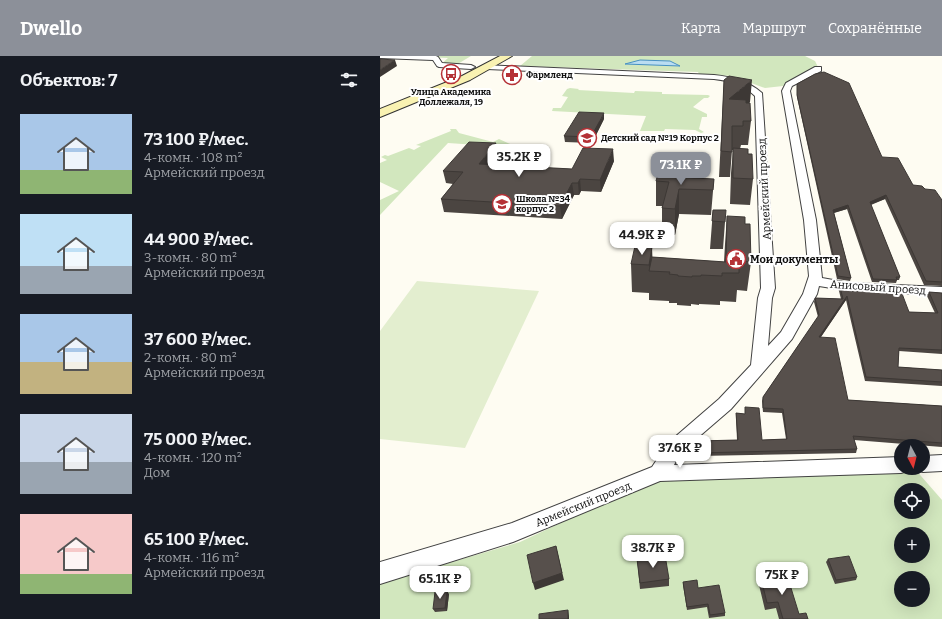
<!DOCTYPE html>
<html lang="ru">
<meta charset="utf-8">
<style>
:root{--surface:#171b24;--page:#20242c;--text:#f1f3f6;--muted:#9ea1a6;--accent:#8c9099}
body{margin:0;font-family:Bitter,serif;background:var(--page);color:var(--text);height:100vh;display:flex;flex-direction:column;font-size:15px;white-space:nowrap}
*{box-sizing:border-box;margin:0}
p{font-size:13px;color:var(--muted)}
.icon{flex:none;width:22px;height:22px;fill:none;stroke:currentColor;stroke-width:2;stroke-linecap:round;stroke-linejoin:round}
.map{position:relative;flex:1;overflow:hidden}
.drawer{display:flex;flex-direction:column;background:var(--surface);width:380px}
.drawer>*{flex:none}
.needle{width:26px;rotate:173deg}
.controls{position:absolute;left:514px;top:383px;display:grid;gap:8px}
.controls a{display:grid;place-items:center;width:36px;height:36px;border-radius:50%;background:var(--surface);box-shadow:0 4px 16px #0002;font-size:20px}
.price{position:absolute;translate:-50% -34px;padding:0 9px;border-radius:8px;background:#fff;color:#222;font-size:13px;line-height:26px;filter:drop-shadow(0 1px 2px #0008)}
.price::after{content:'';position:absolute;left:50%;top:24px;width:12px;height:9px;margin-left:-6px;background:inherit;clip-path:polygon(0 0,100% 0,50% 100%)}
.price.active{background:var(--accent);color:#fff}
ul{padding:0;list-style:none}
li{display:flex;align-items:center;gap:12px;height:100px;padding:0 20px}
li span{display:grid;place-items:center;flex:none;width:112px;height:80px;border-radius:0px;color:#555}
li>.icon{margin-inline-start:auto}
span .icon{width:48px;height:48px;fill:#fffc;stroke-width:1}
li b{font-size:17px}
h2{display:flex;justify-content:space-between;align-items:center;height:48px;padding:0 20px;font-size:17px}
header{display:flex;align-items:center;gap:24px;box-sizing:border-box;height:56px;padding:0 20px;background:var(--accent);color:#fff}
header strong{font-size:19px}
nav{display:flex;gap:22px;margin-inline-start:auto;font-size:14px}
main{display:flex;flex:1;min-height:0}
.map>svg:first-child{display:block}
</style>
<header>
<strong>Dwello</strong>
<nav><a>Карта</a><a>Маршрут</a><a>Сохранённые</a></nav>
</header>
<main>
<section class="drawer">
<h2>Объектов: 7<svg class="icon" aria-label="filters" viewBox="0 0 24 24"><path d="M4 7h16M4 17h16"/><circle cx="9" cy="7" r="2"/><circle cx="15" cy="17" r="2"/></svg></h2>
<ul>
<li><span style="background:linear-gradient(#a9c7e8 70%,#8fb573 0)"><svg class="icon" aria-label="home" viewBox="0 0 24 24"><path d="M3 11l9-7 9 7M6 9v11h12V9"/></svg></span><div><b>73 100 ₽/мес.</b><p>4-комн. · 108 m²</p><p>Армейский проезд</p></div></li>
<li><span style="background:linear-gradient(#bfe0f5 65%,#9aa5b1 0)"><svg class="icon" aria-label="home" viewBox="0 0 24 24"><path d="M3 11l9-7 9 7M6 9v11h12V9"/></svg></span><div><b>44 900 ₽/мес.</b><p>3-комн. · 80 m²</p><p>Армейский проезд</p></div></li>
<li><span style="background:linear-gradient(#a9c7e8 60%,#c2b280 0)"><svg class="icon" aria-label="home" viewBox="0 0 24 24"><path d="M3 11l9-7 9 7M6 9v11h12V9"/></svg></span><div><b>37 600 ₽/мес.</b><p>2-комн. · 80 m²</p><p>Армейский проезд</p></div></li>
<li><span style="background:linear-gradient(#c9d6e8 60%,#9aa5b1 0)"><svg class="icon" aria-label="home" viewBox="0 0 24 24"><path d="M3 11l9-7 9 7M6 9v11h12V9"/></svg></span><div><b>75 000 ₽/мес.</b><p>4-комн. · 120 m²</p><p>Дом</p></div></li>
<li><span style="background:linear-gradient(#f6c9c9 75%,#8fb573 0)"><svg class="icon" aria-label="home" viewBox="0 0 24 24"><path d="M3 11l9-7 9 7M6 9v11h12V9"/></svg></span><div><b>65 100 ₽/мес.</b><p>4-комн. · 116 m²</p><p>Армейский проезд</p></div></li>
</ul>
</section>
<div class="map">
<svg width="562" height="563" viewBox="0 0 562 563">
<rect width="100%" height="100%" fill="#fefcf2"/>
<path fill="#d2e7be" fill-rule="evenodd" d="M17 0H91L76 9H60L68 2Z
M152 0H425L435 5 438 11 403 30 385 32 352 20 319 18 318 16 140 10Z
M190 32 199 33 198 34 254 37 255 35 282 36V38L328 39 330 40 328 42H324L313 51 327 58V61H322L319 73 324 76 321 77 315 74 285 73 284 75H260L266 60 172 55 173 52H181L188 41 182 40 187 33Z
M70 73H76L79 77 113 86 119 83 139 92 68 87 0 159V144L19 135 0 126V107L7 104 1 101 5 99 8 100 29 92 34 94 41 90 36 89 71 75Z
M534 412 562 444V563H0V527L140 486 281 420ZM521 434H543V456H521ZM521 478H543V500H521ZM521 522H543V544H521Z"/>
<path fill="#e3eecf" d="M37 225 159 235 85 392 0 383V275Z"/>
<path fill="#baddf2" stroke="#4791c3" d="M260 4 290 5 300 10 245 8Z"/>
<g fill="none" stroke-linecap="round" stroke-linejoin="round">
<defs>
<path id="minor" d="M0 0H56L58 1 62 7 91 9 95 11 91 13 59 11 57 10 53 4 0 2Z
M104 9 334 19C353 21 368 25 382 37L395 232 392 242 388 290 401 276 423 238 429 220 424 164 402 35 406 27 435 11H441V15L412 30 410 35 436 164 442 222 470 227 562 231V239L470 235 439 230 437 238 412 283 351 353 300 397 294 409 521 401V412H529L528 415 521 417 280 425 133 486 0 528V506L132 467 272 411 288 387 339 343 371 309 378 242 381 232 375 40C363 28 350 25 334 23L107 13H104Z
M562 399V415L543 416 536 414V412H543V400Z"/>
<path id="secondary" d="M120 0H132L90 24 0 61V53L82 20Z"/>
</defs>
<use href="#minor" stroke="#424242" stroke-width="2"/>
<use href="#secondary" stroke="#313131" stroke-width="2"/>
<use href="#minor" fill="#fff" fill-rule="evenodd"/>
<use href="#secondary" fill="#f9f2b2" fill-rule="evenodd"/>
</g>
<path fill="#4b4541" d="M344 24 370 46 368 47 371 65 368 89H361L360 93 368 98 373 123 370 149 350 148 351 117 353 94H352L350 121H339Z
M417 28 533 129 545 133 562 144V230L544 229 505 143 491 149 520 221 519 224H517L516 227 492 226 467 153 454 157 471 222 470 225 457 223 417 41Z
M224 63 212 87 185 86 184 80Z
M119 99 111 109 192 113 234 105 221 136 201 135 199 139H194L182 163 64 156 61 143 73 128 66 127 63 115Z
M293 114V121L334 123 331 159 299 158 295 179 282 178V150H276V125Z
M333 154 345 166 343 193H330Z
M347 160 365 168 371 206 367 235 357 234 356 246 340 245V249L319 248V249L311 248V250L297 249V247H289V245L269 244V237L252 236 251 208 272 191V201L344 206 345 188Z
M460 231 471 233V235L496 236 497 234 529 256 555 257 547 240 549 236 562 237V298L519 295 518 311 562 314V330L485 325 466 244 441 281 468 344 562 350V391L474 384 477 393 476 397 318 400 317 385 357 384 356 361V357L365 358V351L382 384 406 383 402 357 383 356 382 345 383 341 438 261 434 246 435 242 461 243 459 235Z
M257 503 289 523V530L260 533Z
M448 503 477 521 476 524 455 528 446 506Z
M381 522 419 558 428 563H399L396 552 385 554 379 529Z
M303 526 318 532 345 557V560L329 562 327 551 307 554 303 529Z
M69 538 67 555 55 556 53 553Z"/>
<path fill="#3d3835" d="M15 4 17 10 0 21V14Z
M372 24 370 46 348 66 349 43Z
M224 57V63L212 87 211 81Z
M116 87 119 99 102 120 99 108Z
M233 93 234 105 221 136 220 124Z
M200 123 201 135 199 139 198 127Z
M192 127 194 139 182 163 180 150Z
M299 133V158L295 179V153Z
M506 139 505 143 489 149 490 146Z
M468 149 467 153 453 157V154Z
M272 191 273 215H269V209Z
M467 240 466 244 438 285 439 281Z
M176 490 184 524 155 534 153 527Z
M67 535 69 538 67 555 65 552Z
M188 554 189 560V563H188Z"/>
<path fill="#57504c" stroke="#3d3835" d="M0 3 15 4 0 14Z
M444 16 469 27 502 101 518 102 533 129 542 130 545 133 555 134 562 144V226L546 225 506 139 490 146 520 221H516L517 224 493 223 468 149 453 154 471 222 458 220 417 39V28L435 18Z
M349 20 372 24 349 43 366 44V47H370L371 65H363V70H352V96L341 95 344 24Z
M199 56 224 57 211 81 184 80Z
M89 86 116 87 99 108 192 113 203 92 233 93 220 124 200 123 198 127H192L180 150 61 143 83 116 63 115Z
M353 92 368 93V98H372L373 123 353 122Z
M279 114H293L291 121 334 123 333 134 299 133 295 153 282 152 289 126 276 125Z
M333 154H346L345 166 332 165Z
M347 160 365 161V168H370L371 206 359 205V217H342V220L321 219V220H312V221L298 220V219L289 218 290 216 269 215 272 201 346 206Z
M255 190 272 191 269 209 251 208Z
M460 231 471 233 470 235 498 236 497 234 521 235 529 256 558 257 549 236 562 237V294L519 292 518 311 562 314V326L486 321 467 240 439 281 455 282 468 344 562 350V387L473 380 477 393 318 397 317 385 358 384 356 357 365 358V351L379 352 382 384 407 383 403 353 383 352V341L439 259 435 242 463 243Z
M176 490 182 517 153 527 147 499Z
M285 499 289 523 260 527 257 503Z
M469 500 477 521 456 524 448 503Z
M407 519 419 558 426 557 428 563H403L398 546 387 547 381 522Z
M317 524 318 532 339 529 345 557 330 559 328 548 307 551 303 526Z
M67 535 65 552 53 553 55 536Z
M188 554V563H159V558Z"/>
<defs>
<symbol id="bus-ring" viewBox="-11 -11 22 22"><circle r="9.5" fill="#fff" stroke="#b53136" stroke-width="1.5"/><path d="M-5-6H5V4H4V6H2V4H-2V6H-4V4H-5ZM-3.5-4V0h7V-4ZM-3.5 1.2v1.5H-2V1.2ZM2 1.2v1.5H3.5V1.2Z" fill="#b53136"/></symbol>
<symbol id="pharmacy-ring" viewBox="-11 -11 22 22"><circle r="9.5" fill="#fff" stroke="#b53136" stroke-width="1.5"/><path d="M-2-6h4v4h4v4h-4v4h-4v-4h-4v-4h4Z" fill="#b53136"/></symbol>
<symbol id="school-ring" viewBox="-11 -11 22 22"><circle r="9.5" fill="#fff" stroke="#b53136" stroke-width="1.5"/><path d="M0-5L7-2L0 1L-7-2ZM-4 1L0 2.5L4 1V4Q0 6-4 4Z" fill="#b53136"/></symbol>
<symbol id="civic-ring" viewBox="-11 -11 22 22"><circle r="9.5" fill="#fff" stroke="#b53136" stroke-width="1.5"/><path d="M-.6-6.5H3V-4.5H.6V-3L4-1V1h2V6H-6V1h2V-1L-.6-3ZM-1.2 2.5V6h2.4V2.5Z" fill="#b53136"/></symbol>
</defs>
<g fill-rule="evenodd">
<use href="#bus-ring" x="60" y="7" width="22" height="22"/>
<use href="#pharmacy-ring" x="121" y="8" width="22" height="22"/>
<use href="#school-ring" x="196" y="71" width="22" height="22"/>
<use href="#school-ring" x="111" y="137" width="22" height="22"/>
<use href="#civic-ring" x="345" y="192" width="22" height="22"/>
</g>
<g text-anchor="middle" stroke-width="4" stroke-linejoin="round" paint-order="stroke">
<g font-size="9" font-weight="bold" fill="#0f0f0f" stroke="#fff" text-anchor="start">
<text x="146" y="22">Фармленд</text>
<text x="71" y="39" text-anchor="middle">Улица Академика<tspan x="71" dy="10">Доллежаля, 19</tspan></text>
<text x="221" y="85">Детский сад №19 Корпус 2</text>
<text x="136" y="146">Школа №34<tspan x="136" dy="10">корпус 2</tspan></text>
</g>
<g font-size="11" fill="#0f0f0f" stroke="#fff">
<text transform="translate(384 133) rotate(-93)" y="4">Армейский проезд</text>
<text transform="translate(498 231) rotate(4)" y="4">Анисовый проезд</text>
<text transform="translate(203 448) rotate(-22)" y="4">Армейский проезд</text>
</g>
<g font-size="11" font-weight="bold" fill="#0f0f0f" stroke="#fff" text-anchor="start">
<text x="370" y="207">Мои документы</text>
</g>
</g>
</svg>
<div class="controls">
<a><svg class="needle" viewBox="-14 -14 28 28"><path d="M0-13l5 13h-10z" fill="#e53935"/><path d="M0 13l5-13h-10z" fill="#9ea1a6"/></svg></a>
<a><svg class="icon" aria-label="locate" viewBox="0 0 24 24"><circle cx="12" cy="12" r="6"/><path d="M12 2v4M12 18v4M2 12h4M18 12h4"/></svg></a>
<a>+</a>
<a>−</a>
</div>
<b class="price" style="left:139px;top:122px">35.2K ₽</b>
<b class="price active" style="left:301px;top:130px">73.1K ₽</b>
<b class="price" style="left:262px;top:200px">44.9K ₽</b>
<b class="price" style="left:300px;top:413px">37.6K ₽</b>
<b class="price" style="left:273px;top:513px">38.7K ₽</b>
<b class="price" style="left:402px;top:540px">75K ₽</b>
<b class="price" style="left:60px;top:544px">65.1K ₽</b>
</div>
</main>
